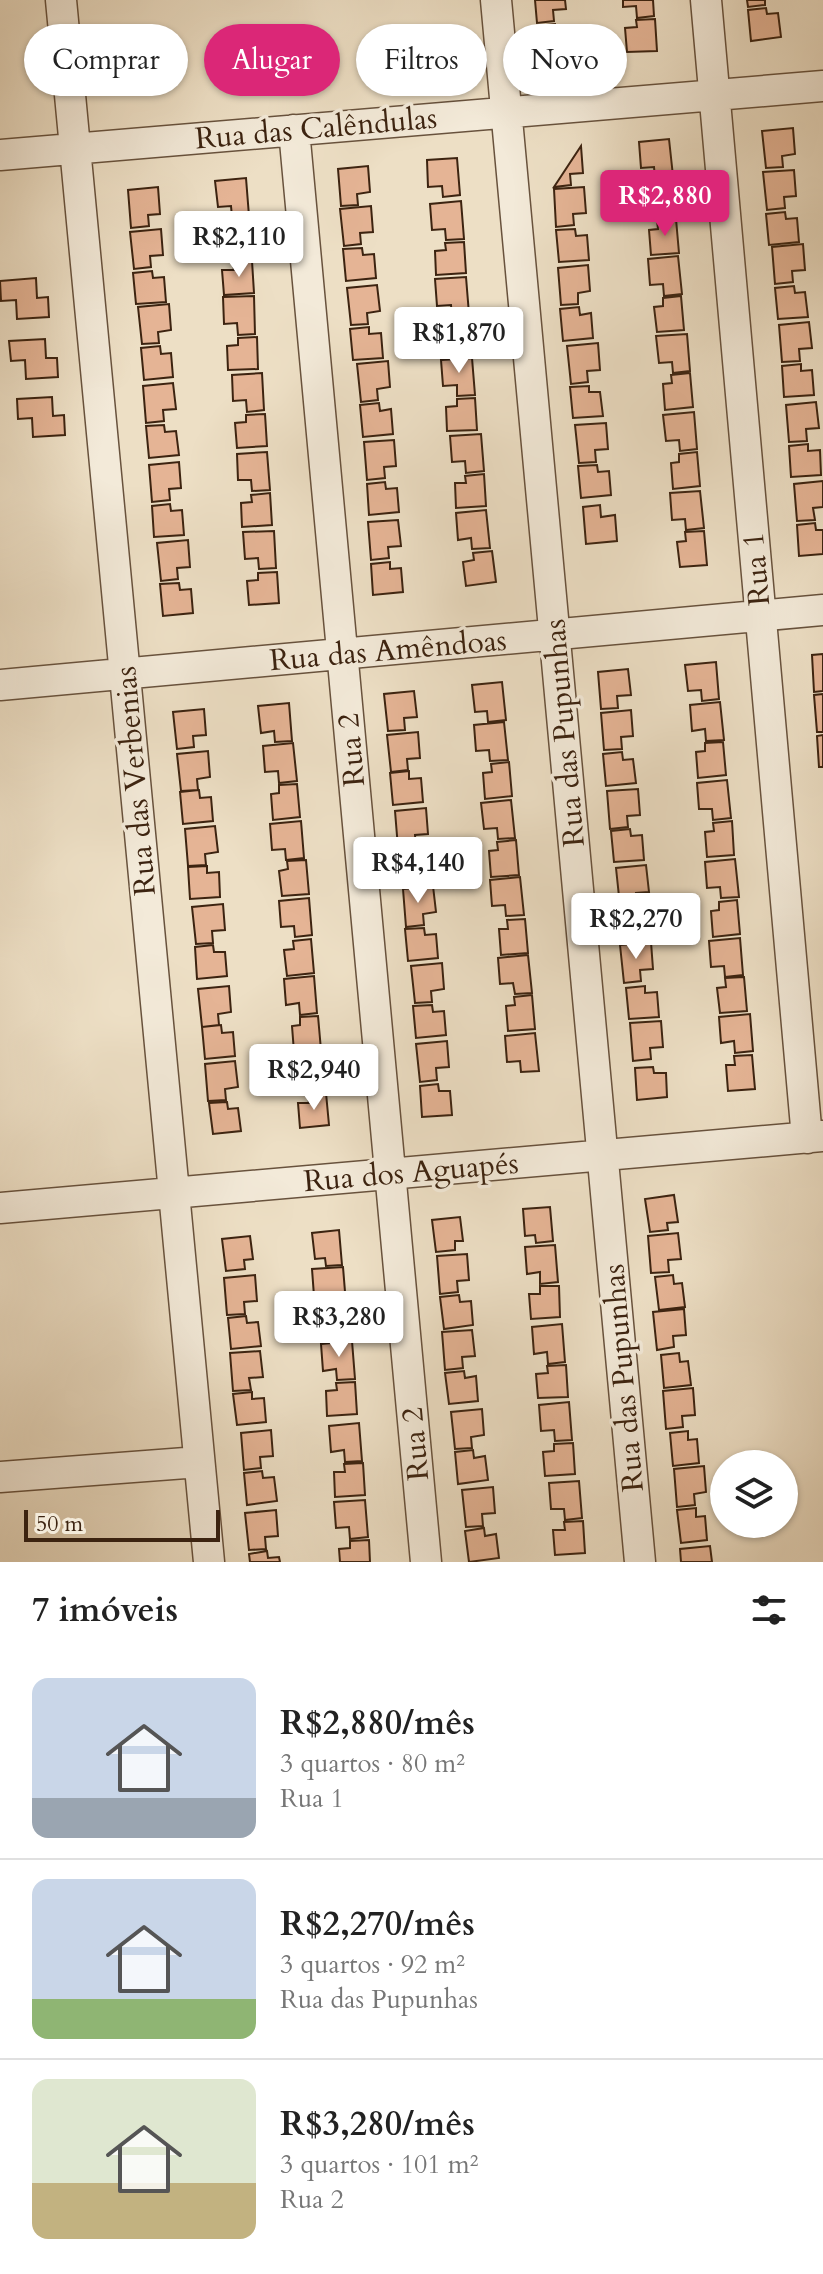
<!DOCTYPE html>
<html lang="pt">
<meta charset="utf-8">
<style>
:root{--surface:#fff;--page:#f6f6f6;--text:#222;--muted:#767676;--line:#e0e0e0;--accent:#db2777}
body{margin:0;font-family:Cardo,serif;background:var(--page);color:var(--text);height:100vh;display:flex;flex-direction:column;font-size:30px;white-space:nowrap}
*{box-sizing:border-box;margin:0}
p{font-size:26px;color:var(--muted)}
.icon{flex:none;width:44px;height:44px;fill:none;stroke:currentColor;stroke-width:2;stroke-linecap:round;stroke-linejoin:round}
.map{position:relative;height:1562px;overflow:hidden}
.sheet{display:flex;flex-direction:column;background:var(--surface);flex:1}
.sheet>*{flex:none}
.hud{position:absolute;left:24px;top:24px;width:776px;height:72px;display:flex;gap:16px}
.fabs{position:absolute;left:710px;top:1450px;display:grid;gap:16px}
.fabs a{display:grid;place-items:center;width:88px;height:88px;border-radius:50%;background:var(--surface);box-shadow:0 2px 6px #0004;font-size:40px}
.scale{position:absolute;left:24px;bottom:20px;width:196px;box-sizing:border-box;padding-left:8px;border:4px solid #3c2310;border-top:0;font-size:22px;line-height:28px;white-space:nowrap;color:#3c2310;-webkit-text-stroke:6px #f3ead9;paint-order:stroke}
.price{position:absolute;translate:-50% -68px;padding:0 18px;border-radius:8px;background:#fff;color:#222;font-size:26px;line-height:52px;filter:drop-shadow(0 2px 4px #0008)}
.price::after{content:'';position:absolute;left:50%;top:48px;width:24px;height:18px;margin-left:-12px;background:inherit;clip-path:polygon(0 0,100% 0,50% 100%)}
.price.selected{background:var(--accent);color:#fff}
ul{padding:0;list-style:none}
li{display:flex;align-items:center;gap:24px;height:200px;padding:0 32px}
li+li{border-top:2px solid var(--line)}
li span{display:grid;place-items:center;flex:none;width:224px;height:160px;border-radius:16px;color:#555}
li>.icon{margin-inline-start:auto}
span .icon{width:96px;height:96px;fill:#fffc;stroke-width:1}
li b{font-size:34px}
h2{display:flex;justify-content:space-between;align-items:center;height:96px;padding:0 32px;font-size:34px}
.chip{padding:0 28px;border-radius:36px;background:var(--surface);box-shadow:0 2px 6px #0004;font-size:28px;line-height:72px}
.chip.selected{background:var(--accent);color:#fff}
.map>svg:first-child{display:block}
</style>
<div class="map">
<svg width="823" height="1562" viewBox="0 0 823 1562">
<rect width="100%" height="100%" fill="#eddfc5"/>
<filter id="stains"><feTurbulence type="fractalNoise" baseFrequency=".0025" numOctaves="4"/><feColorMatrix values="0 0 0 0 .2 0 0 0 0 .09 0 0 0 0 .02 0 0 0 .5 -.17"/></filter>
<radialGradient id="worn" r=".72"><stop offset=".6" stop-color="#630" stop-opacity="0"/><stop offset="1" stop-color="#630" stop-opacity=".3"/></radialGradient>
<path fill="#e5b495" stroke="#3c2310" stroke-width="2" d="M535 0H565L566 9 553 10 554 21 537 23Z
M623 0H653L654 16 637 18 636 6 623 7Z
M747 0H765V5L748 7Z
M766 8 767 14 778 13 781 37 751 41 748 10Z
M655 19 657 51 627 52 625 28 637 27 636 20Z
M555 24 556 31 567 30 570 54 540 58 537 26Z
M793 128 795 154 782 156 783 167 766 168 762 131Z
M669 139 673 176 655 178 654 167 641 168 639 142Z
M581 146 583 173 570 174 571 185 554 187Z
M457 158 460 195 443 197 442 186 428 187 427 160Z
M368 166 370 192 357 194 358 205 341 206 338 169Z
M794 170 796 196 784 197 785 208 767 210 763 172Z
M246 178 249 216 232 217 231 206 218 207 215 181Z
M673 179 676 217 659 219 658 207 645 209 642 182Z
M158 187 160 214 148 215 149 226 131 228 128 190Z
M584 187 586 213 573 214 574 225 556 227 554 189Z
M461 201 464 239 446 240 445 229 432 230 430 204Z
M371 206 373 232 360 233 361 244 344 246 340 209Z
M785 212 786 219 797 218 799 242 769 245 766 214Z
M676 219 679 253 651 255 649 230 658 229 657 221Z
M249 220 251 258 234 259 233 248H220L219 222Z
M161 229 163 255 150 256 151 267 134 269 130 232Z
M575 229 576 236 587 235 589 260 559 262 556 230Z
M464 242 466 273 436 275 435 251 446 250 445 243Z
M803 244 805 270 792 271 793 282 775 284 772 247Z
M362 248 363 255 374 254 376 278 346 281 343 249Z
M678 256 682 294 664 296 663 284 650 285 648 259Z
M252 261 254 293 224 295 222 270H234L233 263Z
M588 265 590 291 578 293V304L561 305 558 268Z
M152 271 153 278 164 277 166 302 136 304 133 273Z
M466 277 469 314 452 316 451 305 437 306 435 279Z
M36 278 37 298 48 297 49 317 17 319 16 300 1 301 0 281Z
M377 285 380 311 367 313 368 324 351 325 347 288Z
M794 286 795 293 805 292 808 317 778 319 775 288Z
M254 296 255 334 238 335 237 323 224 324 223 297Z
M681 296 684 330 657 332 654 307 663 306V298Z
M169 304 171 330 158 332 159 343 142 344 138 307Z
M579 307 580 315 591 313 593 338 563 341 560 309Z
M469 317 471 349 441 351 440 327 451 326V319Z
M809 322 812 348 799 349 800 361 782 362 779 325Z
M369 327V334L381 333 383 358 353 360 350 329Z
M687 334 690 371 673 373 672 362 659 363 656 336Z
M257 337 258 369 228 370 227 346 238 345V338Z
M45 339 46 358H57L58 377 26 379 25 360 11 361 9 341Z
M598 343 600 370 587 371 588 382 571 384 567 346Z
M160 346 161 354 171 353 173 377 144 380 141 348Z
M472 358 475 395 457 396V385L443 386 441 360Z
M388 361 390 387 377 389 378 400 361 402 357 364Z
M801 364V371L812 370 814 395 784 397 782 366Z
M262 373 264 410 247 412 246 400 233 401 232 375Z
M690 373 693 407 665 410 663 384 672 383 671 375Z
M173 383 176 409 163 410 164 421 146 423 143 386Z
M589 386V392H600L603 416 573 418 570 387Z
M52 397 53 416 64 415 65 435 33 437 32 418 18 419 17 399Z
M475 398 477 430 447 431 446 407 457 406V399Z
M816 402 819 428 806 429 807 441 789 442 786 405Z
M379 403 380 411 391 409 393 434 363 437 360 405Z
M694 412 697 449 680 451 679 440 666 441 663 415Z
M265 414 267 446 237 448 235 423 246 422V415Z
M606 423 608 449 595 450 596 462 579 463 575 425Z
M164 425 165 432 176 431 179 455 149 458 146 426Z
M481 434 484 471 466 473 465 461 452 462 450 436Z
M394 440 396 466 384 467 385 478 367 480 364 442Z
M808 444V451L820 450 821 475 791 477 789 446Z
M267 452 270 490 252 491 251 480H238L237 454Z
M697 452 700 486 673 489 671 463 679 462V454Z
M179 462 181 488 169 489 170 500 152 502 149 465Z
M597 465 598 472 609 471 611 495 581 498 578 466Z
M484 474 486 506 456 508 455 483H466L465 476Z
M823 481V507L813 508 815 520 797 521 794 484Z
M385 482 386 489 397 488 399 512 369 515 367 484Z
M700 491 704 528 686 530 685 519 672 520 670 493Z
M270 493 272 525 242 527 241 503 252 502 251 495Z
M170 504 171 511 182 510 184 535 154 537 152 506Z
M600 505 601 517 615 515 617 541 586 544 583 507Z
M486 510 490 548 472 549 471 538 458 540 456 513Z
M398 520 401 546 388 547 389 558 371 560 368 522Z
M815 523 816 530H823V554L799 556 797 525Z
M274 531 276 568 259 569 258 558 245 559 243 532Z
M704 531 707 565 680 567 677 542 686 541 685 532Z
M188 540 190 567 177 568 178 579 161 581 157 543Z
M492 551 496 582 466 586 463 562 474 560 473 553Z
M390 562V569L401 568 403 592 373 595 371 564Z
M277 572 279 603 249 605 247 581 258 580V573Z
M179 583 180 590 191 589 193 613 163 616 160 584Z
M823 654V691L814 692 812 655Z
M716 662 719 699 702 701 701 690 688 691 685 665Z
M628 669 631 695 617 696 618 708 601 709 598 672Z
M502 682 506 720 488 722 487 711 475 712 472 685Z
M414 691 417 717 404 718 405 730 388 731 384 694Z
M823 694V732H817L814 695Z
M720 702 724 740 706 741 705 729 692 731 690 705Z
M289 703 292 741 275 742 274 731 261 733 258 706Z
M204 709 206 735 193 736 194 747 177 749 173 712Z
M631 710 633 736 621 737 622 749 604 750 601 713Z
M504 722 508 760 490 761 489 750 476 751 474 725Z
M418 732 420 758 407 759 408 770 391 772 387 735Z
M823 735V767H819L817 736Z
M723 742 726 775 698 778 696 752 705 751V743Z
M293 743 297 781 279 783 278 771 265 772 263 746Z
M208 751 210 777 197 779 198 790 181 791 177 754Z
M622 752 623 760 633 759 636 783 606 786 603 754Z
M509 762 512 796 485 799 483 773 492 772 491 764Z
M409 771V779L421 778 423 802 393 805 390 773Z
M727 780 731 818 713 820 712 809H699L697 783Z
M297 784 300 817 273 820 271 794 279 793V785Z
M638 789 640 815 627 816 628 827 610 829 607 791Z
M199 790 200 798 211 797 213 821 183 824 180 792Z
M511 800 515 838 498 839 497 828 484 829 481 803Z
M426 808 428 834 415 835 416 847 398 848 395 811Z
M301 821 304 858 286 860 285 849 272 850 270 824Z
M732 821 734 855 707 857 705 832 714 831 713 823Z
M215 826 218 852 205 854 206 865 188 866 185 829Z
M630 829 631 836 642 835 644 860 614 862 611 831Z
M516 840 519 875 491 877 489 851 498 850 497 842Z
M418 848V855L430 854 432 878 402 881 399 849Z
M735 859 739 897 721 898 720 887 707 888 705 862Z
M306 860 309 894 282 896 279 871 288 869 287 861Z
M646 865 649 892 636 893 637 904 620 906 616 868Z
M207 866V873L219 872 220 897 190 899 188 867Z
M520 877 524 915 506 916 505 905 492 906 490 880Z
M433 886 436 912 423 914 424 925 406 927 403 889Z
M309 898 312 935 295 937 294 926 281 927 279 901Z
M737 900 740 934 713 937 711 911 719 910V902Z
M223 904 225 930 212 931 213 943 196 944 192 907Z
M638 908V915H649L651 939 621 941 619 910Z
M525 919 528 953 501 955 499 929H508L507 920Z
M424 928 425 935 436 934 438 958 408 961 405 929Z
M740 938 743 975 725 977 724 966 711 967 709 941Z
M311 939 314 973 287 976 284 950 294 949 293 941Z
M651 942 653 969 640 970 641 981 624 983 620 945Z
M213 945 214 952H225L227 976 197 979 195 947Z
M528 955 532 993 515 994 513 983 500 984 498 958Z
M442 963 444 989 431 991 432 1002 415 1003 411 966Z
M314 976 317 1013 300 1015 299 1003 286 1005 284 979Z
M744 977 747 1011 720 1013 717 988 726 987 725 978Z
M229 986 231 1012 218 1014 219 1025 202 1027 198 989Z
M645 986V993L657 992 659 1017 629 1019 626 988Z
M532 995 535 1029 508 1031 506 1006 515 1005 514 997Z
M432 1005 433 1012 444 1011 446 1035 416 1038 413 1006Z
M750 1014 753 1051 735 1053 734 1041 721 1043 719 1017Z
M318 1016 321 1050 294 1052 292 1026 300 1025V1017Z
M661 1021 663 1047 650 1048 651 1059 633 1061 630 1023Z
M221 1025 222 1033 233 1032 235 1056 205 1059 202 1027Z
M535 1033 539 1071 521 1072 520 1061 507 1062 505 1036Z
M447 1041 449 1067 436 1068 437 1080 420 1082 416 1044Z
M321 1053 325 1090 307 1092 306 1081 293 1082 291 1056Z
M752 1055 755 1089 728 1091 726 1065H735L734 1056Z
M235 1061 238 1087 225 1089 226 1100 208 1101 205 1064Z
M653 1067 654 1073H666L667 1097 637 1100 635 1068Z
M438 1084 439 1091H450L452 1115 422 1117 420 1086Z
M326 1093 329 1125 300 1128 298 1103H309L308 1095Z
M227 1102 228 1109 238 1108 241 1131 213 1134 209 1103Z
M674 1195 678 1222 667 1223 668 1230 650 1232 645 1199Z
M550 1207 553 1241 536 1243 535 1235 525 1236 523 1209Z
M460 1217 463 1241H455V1250L436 1252 432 1220Z
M339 1230 342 1265 326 1266 325 1258 315 1259 312 1233Z
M678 1233 681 1259 668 1260 669 1272 651 1273 648 1236Z
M250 1236 253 1259 244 1260 245 1269 226 1271 222 1239Z
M555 1245 558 1282 540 1284V1272L527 1274 525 1247Z
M467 1254 469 1280 457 1281 458 1292 440 1294 437 1256Z
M343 1267 346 1304 329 1306 328 1294 314 1296 312 1269Z
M255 1275 257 1301 244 1302 245 1314 227 1315 224 1278Z
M673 1275 674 1284 682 1283 685 1307 659 1310 655 1277Z
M540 1286H559L560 1317 531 1319 529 1294H540Z
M459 1295 460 1302 471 1301 473 1325 444 1329 440 1297Z
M346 1307 348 1339 318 1341 317 1316H328V1308Z
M684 1309 686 1335 673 1336 674 1347 657 1350 653 1312Z
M246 1316 247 1323 258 1322 261 1346 231 1349 228 1318Z
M562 1324 565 1362 548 1364 547 1352 534 1354 532 1327Z
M472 1330 475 1356 462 1357 463 1368 445 1370 442 1332Z
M352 1341 355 1379 337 1380 336 1369 323 1371 321 1344Z
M260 1351 263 1377 249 1378 251 1390 233 1391 230 1353Z
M679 1353 680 1362 688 1361 691 1385 664 1388 661 1355Z
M566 1365 568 1397 538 1398 536 1374 548 1373 547 1366Z
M464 1371 465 1378 476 1376 478 1401 449 1404 445 1373Z
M355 1382 357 1414 327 1416 326 1391 337 1390 336 1383Z
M693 1388 695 1415 682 1416 683 1427 666 1429 663 1391Z
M252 1392V1399L264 1398 266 1422 237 1425 233 1394Z
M569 1402 572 1440 555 1441 554 1430 541 1431 539 1405Z
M482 1409 484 1435 471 1437 472 1448 455 1449 451 1412Z
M359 1423 362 1461 345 1462 344 1450 331 1452 329 1426Z
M271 1430 273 1456 260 1457 261 1468 244 1470 241 1433Z
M688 1431V1440L697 1439 699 1463 673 1466 670 1433Z
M573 1443 575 1474 545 1476 543 1452 554 1451V1444Z
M473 1450 474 1458 485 1456 488 1480 458 1484 455 1452Z
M363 1463 365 1495 335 1497 334 1472H345L344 1464Z
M704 1466 706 1492 694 1494 695 1505 677 1507 674 1469Z
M262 1471 263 1478 274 1477 277 1501 247 1505 244 1473Z
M579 1481 582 1518 565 1520 564 1509H551L549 1483Z
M493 1487 495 1513 482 1514 483 1526 466 1527 462 1490Z
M365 1500 368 1537 350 1539 349 1527 336 1528 334 1502Z
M696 1508V1517L705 1516 707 1540 681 1543 677 1510Z
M276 1510 278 1536 265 1537 266 1549 249 1550 245 1513Z
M583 1521 585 1553 555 1555 553 1530H565L564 1522Z
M484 1528 485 1536 496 1534 499 1558 469 1562 465 1531Z
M369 1540 370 1562H340L339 1549 350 1548V1541Z
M710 1546 712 1562H681L680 1549Z
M267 1551 268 1558 279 1557 280 1562H250L249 1554Z"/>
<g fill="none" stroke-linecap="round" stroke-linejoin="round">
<defs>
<path id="minor" d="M61 0 209 1562
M496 0 640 1562
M706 0 807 1138
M294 130 426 1562
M0 155 823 86
M0 685 823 610
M0 1208 823 1136
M0 1477 199 1462"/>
</defs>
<use href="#minor" stroke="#68523d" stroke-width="33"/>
<use href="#minor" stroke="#f3ead9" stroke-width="30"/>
</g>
<g text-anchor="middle" stroke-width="7" stroke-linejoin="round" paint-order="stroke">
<g font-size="30" fill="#3c2310" stroke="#f3ead9">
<text transform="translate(316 128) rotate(-5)" y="10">Rua das Calêndulas</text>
<text transform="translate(756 569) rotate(-95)" y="10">Rua 1</text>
<text transform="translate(388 650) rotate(-5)" y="10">Rua das Amêndoas</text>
<text transform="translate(564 733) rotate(-95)" y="10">Rua das Pupunhas</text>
<text transform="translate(351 750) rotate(-95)" y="10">Rua 2</text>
<text transform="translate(135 781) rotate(-95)" y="10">Rua das Verbenias</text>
<text transform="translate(411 1172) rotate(-5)" y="10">Rua dos Aguapés</text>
<text transform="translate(623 1378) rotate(-95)" y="10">Rua das Pupunhas</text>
<text transform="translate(415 1444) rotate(-95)" y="10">Rua 2</text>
</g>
</g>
<rect width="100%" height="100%" filter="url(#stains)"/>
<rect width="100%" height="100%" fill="url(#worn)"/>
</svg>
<div class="fabs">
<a><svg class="icon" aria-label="layers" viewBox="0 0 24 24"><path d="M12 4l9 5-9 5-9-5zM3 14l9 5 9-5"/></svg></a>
</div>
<div class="scale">50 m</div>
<b class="price selected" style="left:665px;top:238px">R$2,880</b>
<b class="price" style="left:239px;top:279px">R$2,110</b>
<b class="price" style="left:459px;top:375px">R$1,870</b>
<b class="price" style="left:418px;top:905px">R$4,140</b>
<b class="price" style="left:636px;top:961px">R$2,270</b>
<b class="price" style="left:314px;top:1112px">R$2,940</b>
<b class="price" style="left:339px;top:1359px">R$3,280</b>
<div class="hud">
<a class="chip">Comprar</a>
<a class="chip selected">Alugar</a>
<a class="chip">Filtros</a>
<a class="chip">Novo</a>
</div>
</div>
<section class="sheet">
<h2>7 imóveis<svg class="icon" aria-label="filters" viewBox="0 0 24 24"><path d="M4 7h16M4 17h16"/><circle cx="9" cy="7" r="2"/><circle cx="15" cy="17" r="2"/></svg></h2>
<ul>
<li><span style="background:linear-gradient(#c9d6e8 75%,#9aa5b1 0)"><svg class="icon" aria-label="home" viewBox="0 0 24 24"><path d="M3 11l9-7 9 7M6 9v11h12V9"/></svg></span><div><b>R$2,880/mês</b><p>3 quartos · 80 m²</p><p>Rua 1</p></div></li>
<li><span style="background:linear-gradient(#c9d6e8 75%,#8fb573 0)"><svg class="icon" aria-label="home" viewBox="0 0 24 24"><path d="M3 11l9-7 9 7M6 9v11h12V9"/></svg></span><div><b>R$2,270/mês</b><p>3 quartos · 92 m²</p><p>Rua das Pupunhas</p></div></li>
<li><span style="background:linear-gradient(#dfe7d0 65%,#c2b280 0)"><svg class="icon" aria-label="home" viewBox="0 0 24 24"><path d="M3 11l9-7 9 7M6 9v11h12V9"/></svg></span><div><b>R$3,280/mês</b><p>3 quartos · 101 m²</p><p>Rua 2</p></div></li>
</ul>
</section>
